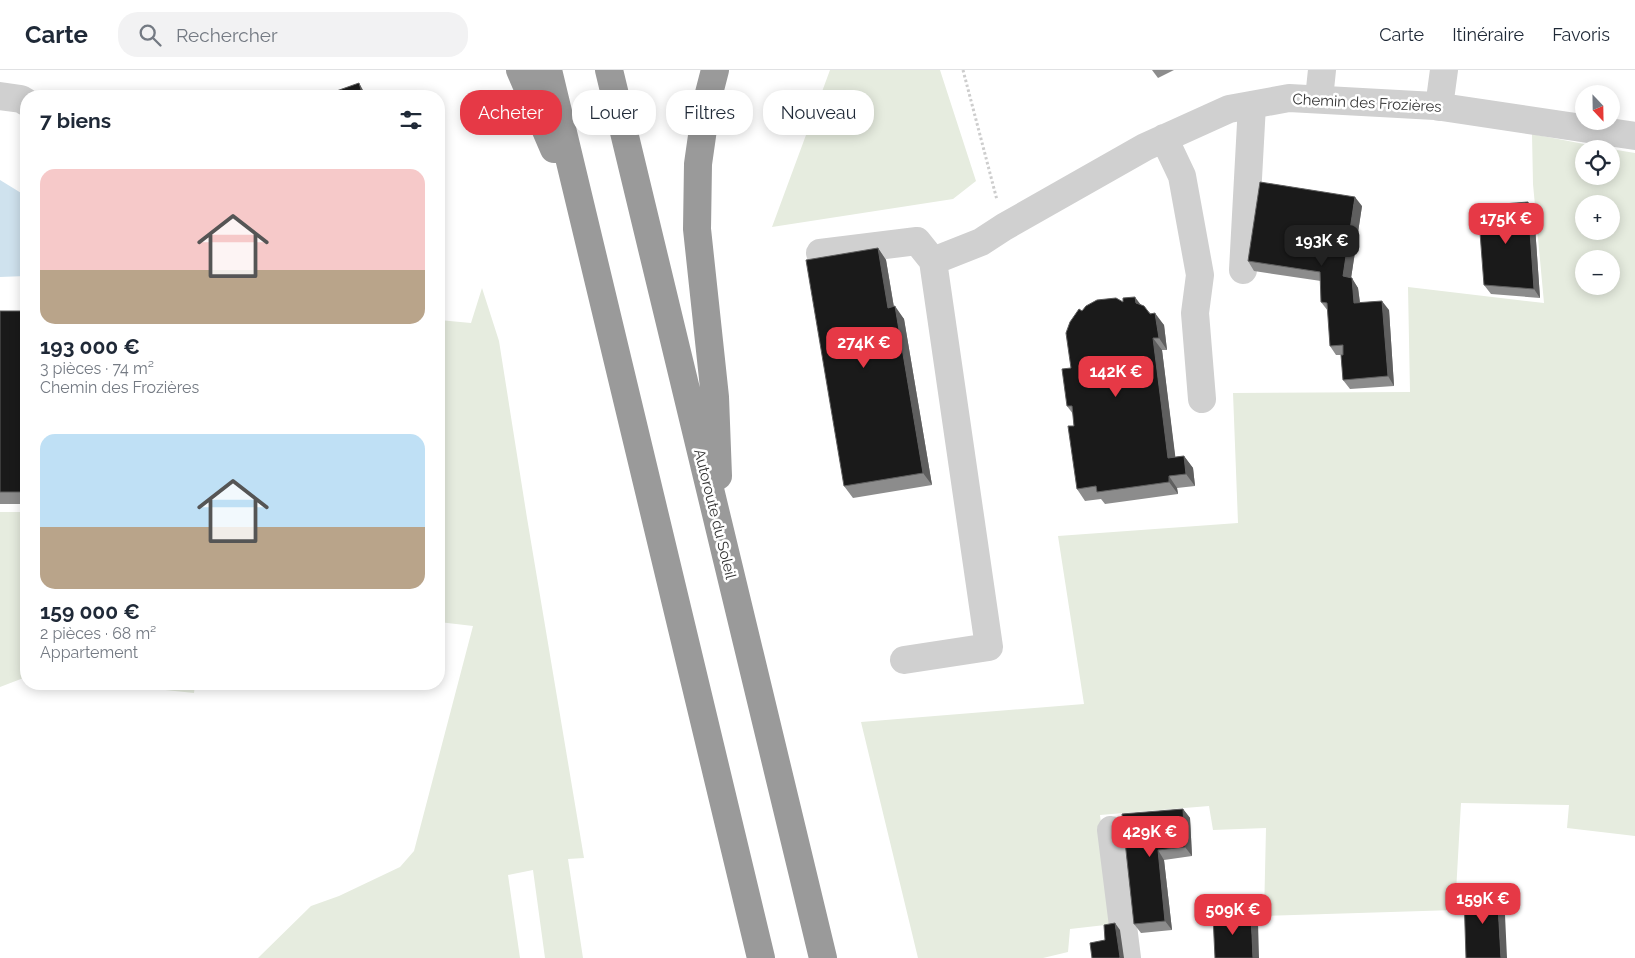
<!DOCTYPE html>
<html lang="fr">
<meta charset="utf-8">
<style>
:root{--surface:#fff;--page:#f2f2f3;--text:#1f2937;--muted:#747a83;--line:#e0e1e3;--accent:#e63946}
body{margin:0;font-family:Raleway,sans-serif;background:var(--page);color:var(--text);height:100vh;display:flex;flex-direction:column;font-size:19px;white-space:nowrap}
*{box-sizing:border-box;margin:0}
p{font-size:16px;color:var(--muted)}
.icon{flex:none;width:28px;height:28px;fill:none;stroke:currentColor;stroke-width:2;stroke-linecap:round;stroke-linejoin:round}
.map{position:relative;flex:1;overflow:hidden}
.panel{position:absolute;left:20px;top:20px;width:425px;height:600px;display:flex;flex-direction:column;background:var(--surface);border-radius:20px;box-shadow:0 2px 12px #0003}
.panel>*{flex:none}
.top-card{position:absolute;left:460px;top:20px;width:475px;height:45px;display:flex;gap:10px}
.needle{width:32px;rotate:158deg}
.fabs{position:absolute;left:1575px;top:15px;display:grid;gap:10px}
.fabs a{display:grid;place-items:center;width:45px;height:45px;border-radius:50%;background:var(--surface);box-shadow:0 2px 12px #0003;font-size:25px}
.price{position:absolute;translate:-50% -42px;padding:0 11px;border-radius:10px;background:var(--accent);color:#fff;font-size:16px;line-height:32px;filter:drop-shadow(0 1px 2px #0008)}
.price::after{content:'';position:absolute;left:50%;top:30px;width:15px;height:11px;margin-left:-8px;background:inherit;clip-path:polygon(0 0,100% 0,50% 100%)}
.price.active{background:#222;color:#fff}
ul{padding:0;list-style:none}
li{display:grid;align-content:center;gap:10px;height:265px;padding:0 20px}
li span{display:grid;place-items:center;height:155px;border-radius:15px;color:#555}
li>.icon{margin-inline-start:auto}
span .icon{width:90px;height:90px;fill:#fffc;stroke-width:1}
li b{font-size:21px}
h2{display:flex;justify-content:space-between;align-items:center;height:60px;padding:0 20px;font-size:21px}
.pill{padding:0 18px;border-radius:20px;background:var(--surface);box-shadow:0 2px 12px #0003;font-size:18px;line-height:45px}
.pill.active{background:var(--accent);color:#fff}
header{display:flex;align-items:center;gap:30px;box-sizing:border-box;height:70px;padding:0 25px;background:var(--surface);border-bottom:1px solid var(--line)}
header strong{font-size:24px}
nav{display:flex;gap:28px;margin-inline-start:auto;font-size:18px}
.search{width:350px;height:45px;background:var(--page);display:flex;align-items:center;gap:12px;box-sizing:border-box;padding:0 18px;border-radius:20px;color:var(--muted);font-size:19px}
.map>svg:first-child{display:block}
</style>
<header>
<strong>Carte</strong>
<div class="search"><svg class="icon" aria-label="search" viewBox="0 0 24 24"><circle cx="10" cy="10" r="6"/><path d="M15 15l6 6"/></svg>Rechercher</div>
<nav><a>Carte</a><a>Itinéraire</a><a>Favoris</a></nav>
</header>
<div class="map">
<svg width="1635" height="888" viewBox="0 0 1635 888">
<rect width="100%" height="100%" fill="#fff"/>
<path fill="#e6ecdf" fill-rule="evenodd" d="M830 0H940L976 111 953 129 772 157Z
M1532 64 1610 79H1584V106H1611V79L1635 83V766L1567 758 1569 735 1461 733 1455 840 1264 846 1266 758 1213 760 1209 736 1100 745 1114 854 1070 859 1068 882 1043 888H918L861 652 1084 634 1058 466 1238 453 1233 323 1410 322 1408 217 1544 233 1533 114ZM1584 134H1611V161H1584ZM1584 189H1611V216H1584Z
M482 218 499 271 527 448 584 788 568 789 583 888H545L533 800 508 805 520 888H258L311 836 339 826 400 797 414 781 473 556 439 552V250L471 253Z
M0 442H26V607L0 617Z
M108 614H195L194 623Z"/>
<path fill="#cfe2ee" d="M0 110 26 126V206L0 207Z"/>
<g fill="none" stroke-linecap="round" stroke-linejoin="round">
<path stroke="#cdcdcd" stroke-width="3" stroke-dasharray="2.5 2.5" stroke-linecap="butt" d="M963 0 997 130"/>
<path stroke="#d0d0d0" stroke-width="28" d="M0 26 21 29 26 32
M1319 29 1322 0
M1439 37 1444 0
M1164 68 1182 106 1200 205 1195 243 1202 329
M820 183 917 171 933 191 981 172 1004 157 1145 77 1229 39 1289 28 1435 36 1635 66
M1243 200 1252 35
M904 590 989 577 933 191
M1111 760 1127 888"/>
<path stroke="#9a9a9a" stroke-width="28" d="M520 0 554 79
M548 0 761 888
M609 0 823 888
M715 0 707 31 698 94 697 159 715 327 718 406"/>
</g>
<path fill="#8c8c8c" d="M1152 0H1174L1158 8Z
M1528 132 1534 142 1540 228 1491 224 1484 215Z
M1362 136 1351 208 1358 218 1360 232 1389 240 1394 316 1350 319 1343 310 1341 285H1336L1330 276 1328 241 1321 232V211L1254 201 1248 191Z
M878 178 886 190 894 237 904 249 932 415 853 428 844 416Z
M1123 232 1141 235 1164 255 1167 280H1162L1175 387 1184 386 1193 398 1195 416 1177 418 1178 424 1105 434 1101 429 1085 431 1077 419 1074 356 1073 344 1067 336 1071 298 1082 241Z
M0 241H26V434H0Z
M1183 739 1190 748 1192 786 1164 790 1172 860 1141 863 1134 854 1122 744Z
M1464 825 1510 832 1511 845H1505Z"/>
<path fill="#5f5f5f" d="M359 13 363 20 366 26H363Z
M1355 127 1362 136 1350 215 1343 206Z
M1528 132 1534 142 1540 228 1534 219Z
M878 178 886 190 896 250 888 238Z
M1352 208 1358 218 1361 242 1354 233Z
M1135 227 1144 239 1136 233Z
M1382 231 1389 240 1394 316 1388 306Z
M895 236 904 249 932 415 923 403Z
M1155 243 1164 255 1167 280 1159 268Z
M1153 268 1162 280 1177 400 1168 388Z
M1184 386 1193 398 1195 416 1186 404Z
M1169 406 1177 418 1178 424 1169 412Z
M1183 739 1190 748 1192 786 1185 777Z
M1158 780 1164 790 1172 860 1165 851Z
M1503 823 1510 832 1511 845 1504 835Z
M1498 835 1505 845 1507 888H1501Z
M1251 843 1258 852 1259 888H1253Z
M1115 853 1120 860 1124 888H1119Z"/>
<path fill="#1a1a1a" stroke="#5f5f5f" d="M359 13 363 26H328V24Z
M1260 112 1355 127 1343 206 1352 208 1354 233 1382 231 1388 306 1343 310 1341 285H1343V275L1330 276 1327 233 1321 232 1320 202 1248 191Z
M1528 132 1534 219 1484 215 1478 136Z
M878 178 888 238 895 236 923 403 844 416 806 190Z
M1135 227 1136 233 1144 236 1150 244 1155 243 1159 268H1153L1168 388 1184 386 1186 404 1169 406V412L1097 422 1096 416 1077 419 1068 356H1074L1072 336H1067L1062 299 1071 298 1066 263 1070 252 1079 239 1082 241 1086 236 1097 230 1116 228 1123 232V228Z
M0 241H26V422H0Z
M1183 739 1185 777 1158 780 1165 851 1134 854 1122 744Z
M1503 823 1504 835H1498L1501 888H1466L1464 825Z
M1251 843 1253 888H1215L1213 846Z
M1115 853 1120 887 1119 888H1092L1090 873 1105 870 1104 855Z"/>
<g text-anchor="middle" stroke-width="5" stroke-linejoin="round" paint-order="stroke">
<g font-size="15" fill="#333" stroke="#fff">
<text transform="translate(1367 33) rotate(3)" y="5">Chemin des Frozières</text>
<text transform="translate(715 444) rotate(76)" y="5">Autoroute du Soleil</text>
</g>
</g>
</svg>
<div class="fabs">
<a><svg class="needle" viewBox="-14 -14 28 28"><path d="M0-13l5 13h-10z" fill="#e53935"/><path d="M0 13l5-13h-10z" fill="#747a83"/></svg></a>
<a><svg class="icon" aria-label="locate" viewBox="0 0 24 24"><circle cx="12" cy="12" r="6"/><path d="M12 2v4M12 18v4M2 12h4M18 12h4"/></svg></a>
<a>+</a>
<a>−</a>
</div>
<b class="price" style="left:1506px;top:175px">175K €</b>
<b class="price active" style="left:1322px;top:197px">193K €</b>
<b class="price" style="left:864px;top:299px">274K €</b>
<b class="price" style="left:1116px;top:328px">142K €</b>
<b class="price" style="left:1150px;top:788px">429K €</b>
<b class="price" style="left:1483px;top:855px">159K €</b>
<b class="price" style="left:1233px;top:866px">509K €</b>
<div class="top-card">
<a class="pill active">Acheter</a>
<a class="pill">Louer</a>
<a class="pill">Filtres</a>
<a class="pill">Nouveau</a>
</div>
<section class="panel">
<h2>7 biens<svg class="icon" aria-label="filters" viewBox="0 0 24 24"><path d="M4 7h16M4 17h16"/><circle cx="9" cy="7" r="2"/><circle cx="15" cy="17" r="2"/></svg></h2>
<ul>
<li><span style="background:linear-gradient(#f6c9c9 65%,#b9a48a 0)"><svg class="icon" aria-label="home" viewBox="0 0 24 24"><path d="M3 11l9-7 9 7M6 9v11h12V9"/></svg></span><div><b>193 000 €</b><p>3 pièces · 74 m²</p><p>Chemin des Frozières</p></div></li>
<li><span style="background:linear-gradient(#bfe0f5 60%,#b9a48a 0)"><svg class="icon" aria-label="home" viewBox="0 0 24 24"><path d="M3 11l9-7 9 7M6 9v11h12V9"/></svg></span><div><b>159 000 €</b><p>2 pièces · 68 m²</p><p>Appartement</p></div></li>
</ul>
</section>
</div>
